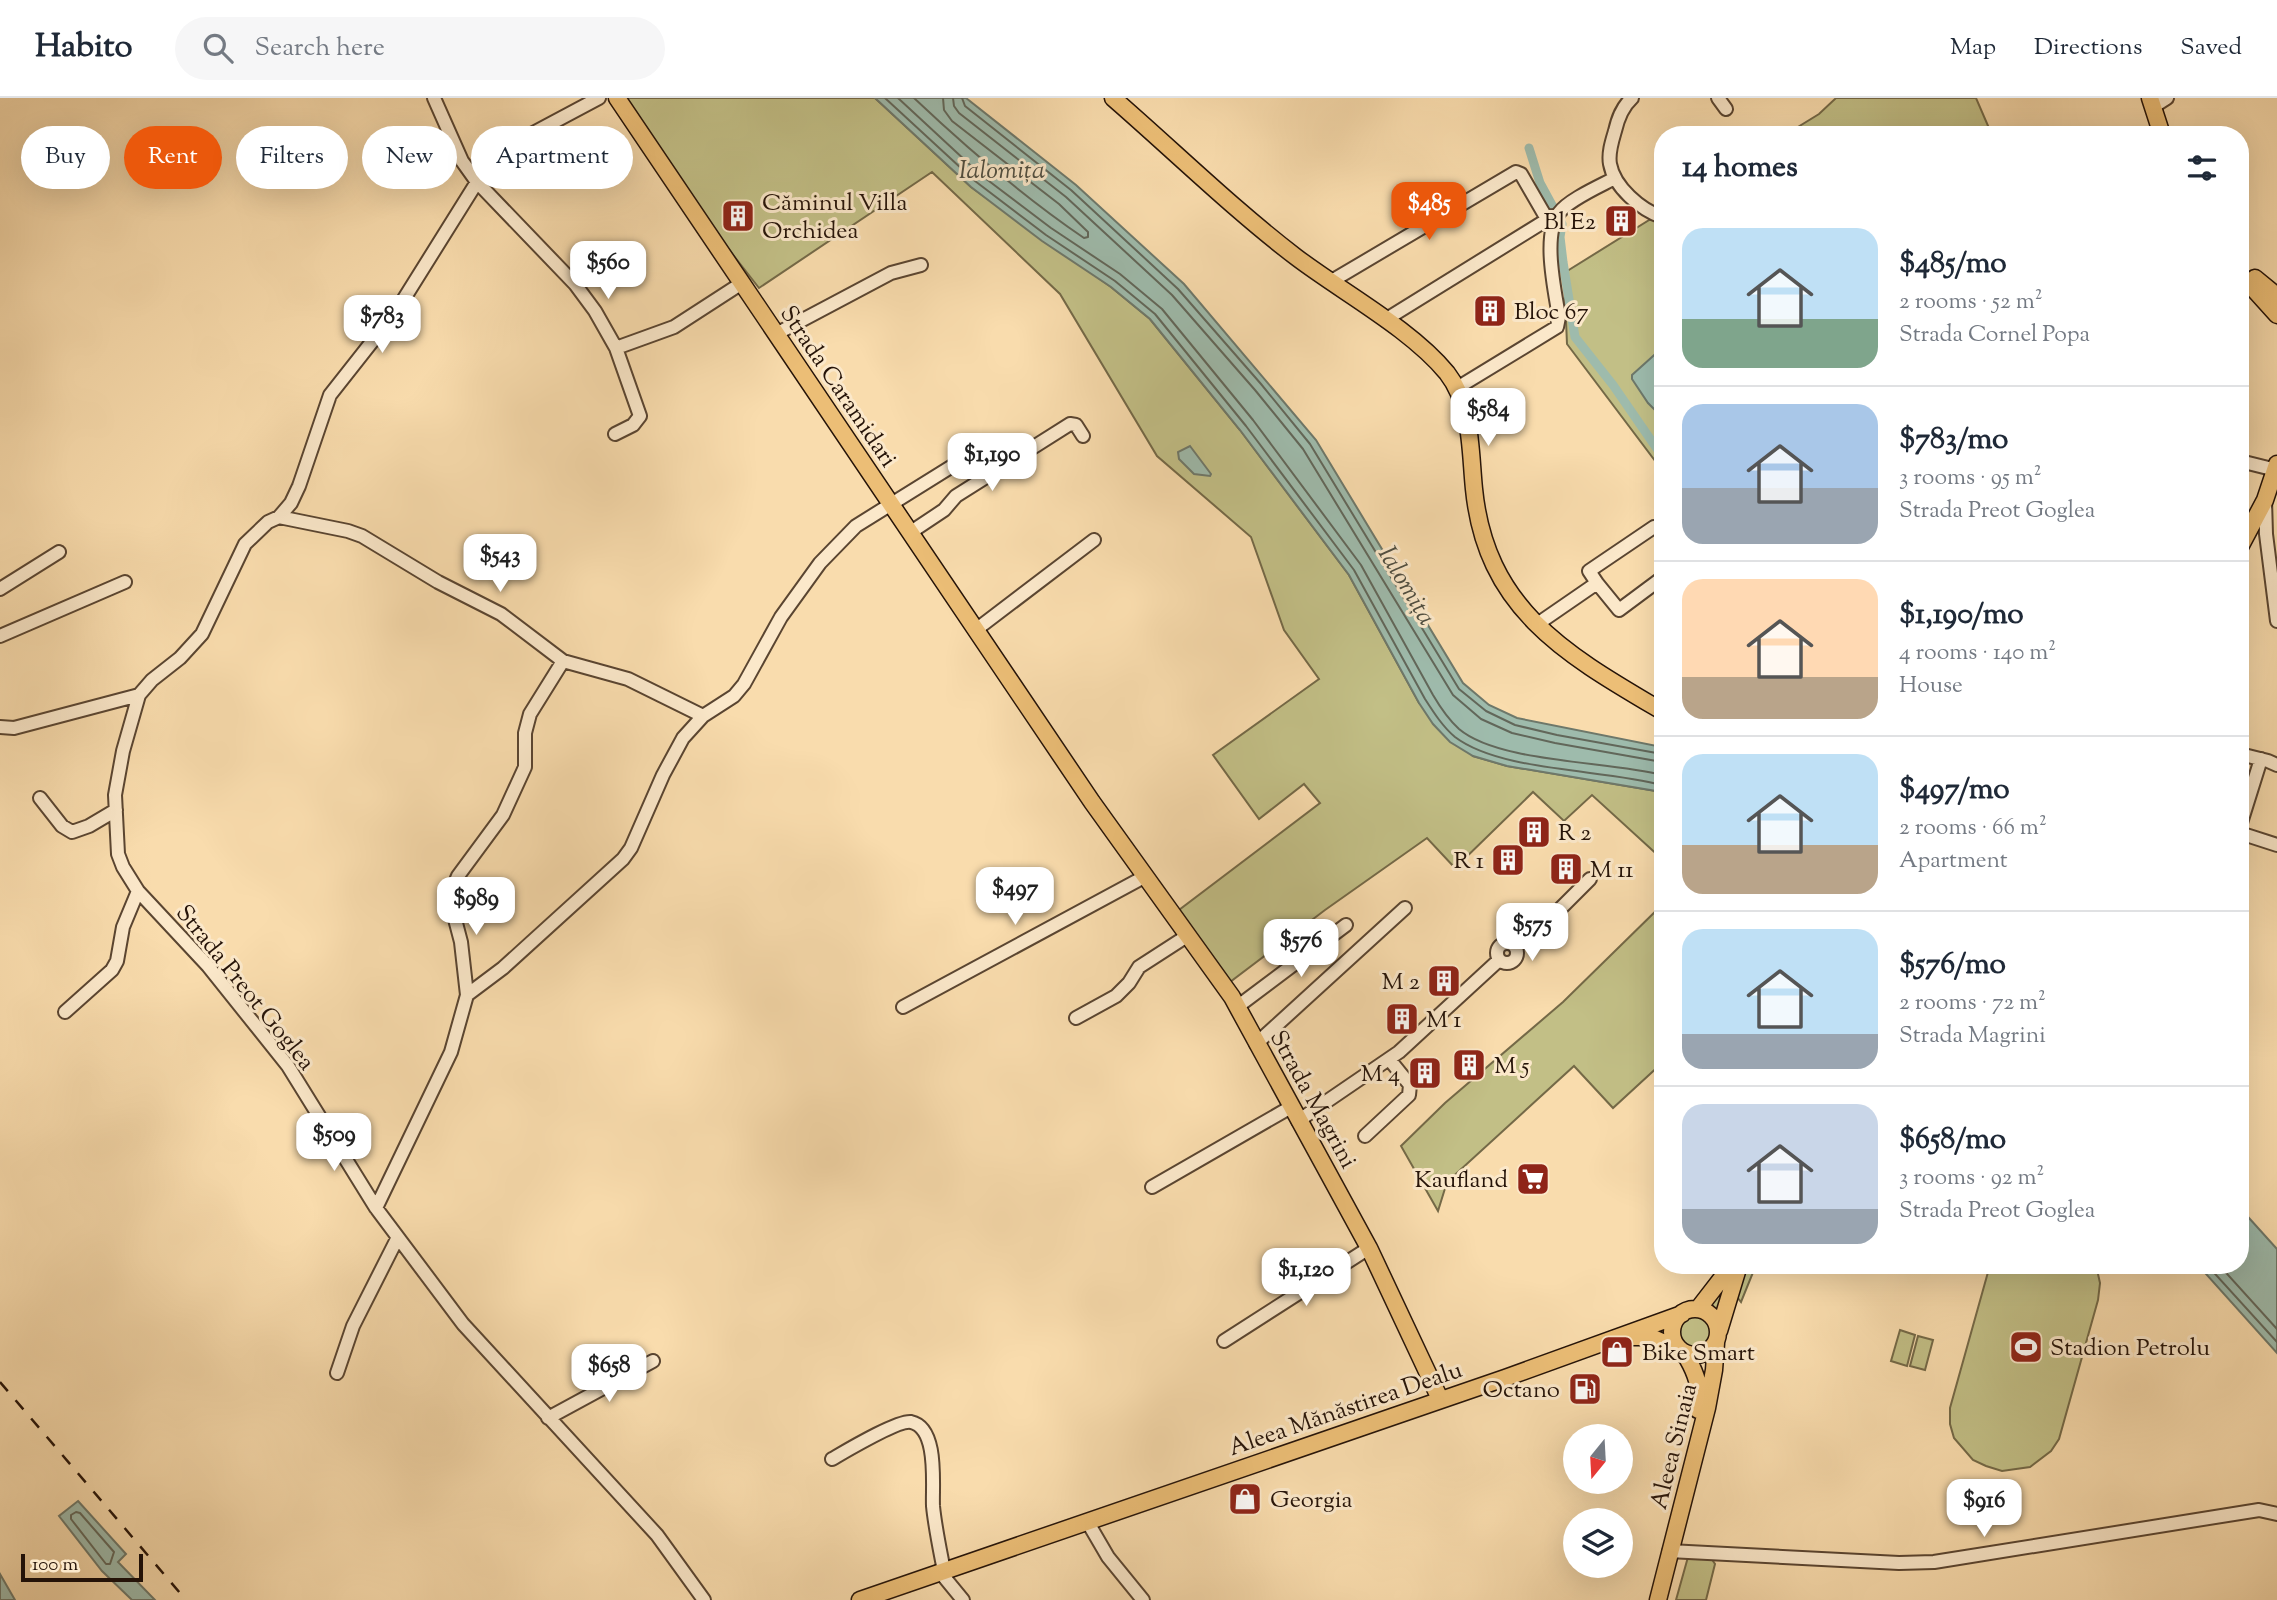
<!DOCTYPE html>
<meta charset="utf-8">
<style>
:root{--surface:#fff;--page:#f6f6f7;--text:#1f2937;--muted:#747a83;--line:#e0e1e3;--accent:#ea580c}
body{margin:0;font-family:"Sorts Mill Goudy",serif;background:var(--page);color:var(--text);height:100vh;display:flex;flex-direction:column;font-size:26px;white-space:nowrap}
*{box-sizing:border-box;margin:0}
p{font-size:23px;color:var(--muted)}
.icon{flex:none;width:38px;height:38px;fill:none;stroke:currentColor;stroke-width:2;stroke-linecap:round;stroke-linejoin:round}
.map{position:relative;flex:1;overflow:hidden}
.side{position:absolute;left:1654px;top:28px;width:595px;height:1148px;display:flex;flex-direction:column;background:var(--surface);border-radius:28px;box-shadow:0 7px 28px #0002}
.side>*{flex:none}
.hud{position:absolute;left:21px;top:28px;width:665px;height:63px;display:flex;gap:14px}
.needle{width:46px;rotate:198deg}
.controls{position:absolute;left:1563px;top:1326px;display:grid;gap:14px}
.controls a{display:grid;place-items:center;width:70px;height:70px;border-radius:50%;background:var(--surface);box-shadow:0 7px 28px #0002;font-size:35px}
.scale{position:absolute;left:21px;bottom:18px;width:122px;box-sizing:border-box;padding-left:7px;border:4px solid #251308;border-top:0;font-size:19px;line-height:24px;white-space:nowrap;color:#251308;-webkit-text-stroke:5px #fbe8ca;paint-order:stroke}
.price{position:absolute;translate:-50% -60px;padding:0 16px;border-radius:14px;background:#fff;color:#222;font-size:23px;line-height:46px;filter:drop-shadow(0 2px 4px #0008)}
.price::after{content:'';position:absolute;left:50%;top:42px;width:21px;height:16px;margin-left:-10px;background:inherit;clip-path:polygon(0 0,100% 0,50% 100%)}
.price.on{background:var(--accent);color:#fff}
ul{padding:0;list-style:none}
li{display:flex;align-items:center;gap:21px;height:175px;padding:0 28px}
li+li{border-top:2px solid var(--line)}
li span{display:grid;place-items:center;flex:none;width:196px;height:140px;border-radius:21px;color:#555}
li>.icon{margin-inline-start:auto}
span .icon{width:84px;height:84px;fill:#fffc;stroke-width:1}
li b{font-size:30px}
h2{display:flex;justify-content:space-between;align-items:center;height:84px;padding:0 28px;font-size:30px}
.pill{padding:0 24px;border-radius:32px;background:var(--surface);box-shadow:0 7px 28px #0002;font-size:24px;line-height:63px}
.pill.on{background:var(--accent);color:#fff}
header{display:flex;align-items:center;gap:42px;box-sizing:border-box;height:98px;padding:0 35px;background:var(--surface);border-bottom:2px solid var(--line)}
header strong{font-size:33px}
nav{display:flex;gap:38px;margin-inline-start:auto;font-size:24px}
.search{width:490px;height:63px;background:var(--page);display:flex;align-items:center;gap:18px;box-sizing:border-box;padding:0 24px;border-radius:38px;color:var(--muted);font-size:26px}
.map>svg:first-child{display:block}
</style>
<header>
<strong>Habito</strong>
<div class="search"><svg class="icon" aria-label="search" viewBox="0 0 24 24"><circle cx="10" cy="10" r="6"/><path d="M15 15l6 6"/></svg>Search here</div>
<nav><a>Map</a><a>Directions</a><a>Saved</a></nav>
</header>
<div class="map">
<svg width="2277" height="1502" viewBox="0 0 2277 1502">
<rect width="100%" height="100%" fill="#f9dcad"/>
<filter id="stains"><feTurbulence type="fractalNoise" baseFrequency=".00286" numOctaves="4"/><feColorMatrix values="0 0 0 0 .2 0 0 0 0 .09 0 0 0 0 .02 0 0 0 .5 -.17"/></filter>
<radialGradient id="worn" r=".72"><stop offset=".6" stop-color="#630" stop-opacity="0"/><stop offset="1" stop-color="#630" stop-opacity=".3"/></radialGradient>
<path fill="#c2bf86" stroke="#746947" stroke-width="2" d="M610 0H875L971 89 1111 189 1150 221 1240 332 1349 477 1419 605 1473 658 1507 668 1662 694V761L1592 697 1564 723 1533 694 1455 770 1427 740 1325 812 1230 884 1179 812 1320 705 1304 686 1259 721 1213 657 1319 581 1284 532 1251 439 1157 358 1060 196 932 74 759 190Z
M1836 0H1976L1992 37H1785L1819 16Z
M1662 114V372L1567 246 1564 175Z
M1662 807V965L1613 1010 1574 968 1447 1084 1438 1113 1401 1048 1445 1005 1563 904Z
M1717 1167H1756L1741 1204 1729 1189 1719 1215 1710 1207 1725 1183 1715 1170Z
M1990 1167H2096L2100 1185 2098 1202 2059 1341 2051 1353 2030 1369 2002 1373 1986 1368 1973 1362 1954 1340 1950 1326V1310Z
M1678 1234a17 17 0 1 1 34 0a17 17 0 1 1-34 0Z
M1900 1232 1915 1237 1907 1268 1891 1263Z
M1918 1238 1933 1242 1925 1272 1910 1268Z
M1688 1459 1711 1460 1715 1466 1706 1502H1676Z"/>
<path fill="#9ebbac" stroke="#6e786a" stroke-width="2" d="M875 0H966L1076 87 1184 186 1316 342 1463 585 1489 607 1517 620 1662 649V694L1507 668 1473 658 1450 644 1433 626 1419 605 1349 477 1240 332 1150 221 1111 189 1042 143 971 89Z
M1662 250V316L1660 317 1648 305 1632 281V277Z
M1190 348 1211 376 1210 378 1194 376 1179 361 1178 354Z
M2240 1110 2277 1151V1255L2198 1167H2240Z
M78 1403 126 1456 118 1464 155 1502H132L102 1473 59 1418Z
M0 1476 15 1502H0Z"/>
<g fill="none" stroke-linecap="round" stroke-linejoin="round">
<path stroke="#62675a" stroke-width="2" d="M885 0 975 83 1046 137 1115 183 1155 216 1246 328 1354 472 1425 601C1434 615 1443 629 1455 639 1501 674 1604 671 1662 687
M898 0 981 77 1051 130 1120 176 1162 211 1253 322 1361 467 1433 597C1440 609 1448 621 1459 631 1499 665 1609 663 1662 677
M914 0C968 51 1022 98 1084 140L1088 139V134L1059 106 952 23 944 12 943 0
M953 0 954 8 959 15 1066 99 1172 197 1255 292 1303 351 1453 597 1481 621 1512 635 1555 645 1662 664
M962 0 965 8 1071 92 1178 191 1261 286 1310 346 1459 591 1486 613 1515 627 1557 637 1662 656
M2207 1167 2277 1244
M2219 1167 2277 1231
M76 1414 80 1415 114 1454 110 1466H106L71 1421V1417Z"/>
<path stroke="#9ebbac" stroke-width="9" d="M1529 50 1540 85 1553 109
M1560 122 1562 126 1560 139 1563 164 1575 239 1613 287 1662 358"/>
<defs>
<path id="minor" d="M434 0 462 63 477 84 575 186 595 213 616 250 640 318 633 327 615 336
M599 0 522 41 477 84 397 212 330 297 299 388 291 405 279 419 268 424 245 446 202 536 180 560 152 582 139 597 123 653 115 697 118 756 123 769 138 793 208 868 288 968 376 1110 463 1226 657 1437 704 1502
M1632 0C1622 9 1618 20 1615 33 1612 43 1608 55 1610 66 1614 89 1641 112 1662 119
M1718 0 1726 11
M2153 9 2167 0
M1330 184 1516 74 1521 76 1547 121
M1385 222 1553 118
M776 236 891 175 921 167
M616 250 674 229 742 185
M1457 290 1557 229 1559 219C1555 193 1542 137 1559 115 1568 102 1600 88 1615 80
M2240 363 2276 372
M2265 402 2266 436 2277 523
M279 419 348 433 362 438 438 484 501 516 563 563 628 581 703 618
M911 434 944 412 956 398 1070 326 1076 327 1083 338
M1597 485 1589 473 1654 429
M0 491 59 454
M1536 527 1597 485 1619 512 1662 480
M977 531 1094 442
M0 538 125 484
M0 629 14 630 139 597
M2240 656 2268 663 2277 667
M40 700 62 728 72 734 89 728 116 712
M2240 728 2261 661
M2240 735 2277 747
M1497 855a10 10 0 1 1 20 0a10 10 0 1 1-20 0Z
M1515 848 1546 820 1552 819 1590 781
M467 897 503 870 623 761 631 750 663 677 683 640 703 618 734 598 744 586 781 519 820 465 856 428 962 362
M903 909 1144 779
M1237 909 1346 827
M65 914 112 872 117 863 123 829 138 793
M1076 920 1116 898 1129 885 1139 869 1187 838
M1256 946 1405 810
M1298 1023 1399 954 1499 862
M1365 1038 1409 997 1410 987 1389 961
M1152 1089 1291 1009
M376 1110 451 954 467 897 461 844 451 806 452 792 458 778 503 717 525 669V635L530 616 563 563
M1224 1243 1369 1150
M337 1275 353 1228 397 1141
M548 1320 653 1263
M832 1361C846 1353 898 1322 911 1324 939 1330 932 1388 933 1408 935 1429 940 1452 944 1473
M1087 1423 1108 1459 1143 1502
M1669 1453 1899 1465 1934 1464 2259 1412 2277 1416
M940 1474 963 1502"/>
<path id="major" d="M617 0 1092 704 1232 899 1369 1150 1440 1301
M1113 0C1174 53 1232 110 1296 159 1342 194 1411 231 1447 275 1472 307 1470 352 1474 391 1486 512 1567 557 1662 613
M2150 0 2162 37
M2240 176 2277 217
M2255 180 2277 198
M2240 449 2265 402 2277 366
M1672 1234a23 23 0 1 1 46 0a23 23 0 1 1-46 0Z
M1698 1211 1732 1167
M1719 1233 1739 1167
M1630 1239H1651L1680 1252
M1684 1255C1695 1272 1703 1292 1698 1312
M860 1502 1505 1280 1682 1216
M1658 1502 1707 1310 1714 1272 1716 1245"/>
</defs>
<use href="#minor" stroke="#5a4531" stroke-width="16"/>
<use href="#major" stroke="#251308" stroke-width="19"/>
<use href="#minor" stroke="#fbe8ca" stroke-width="12"/>
<use href="#major" stroke="#ecbe76" stroke-width="16"/>
<path stroke="#251308" stroke-width="2.5" stroke-dasharray="12 12" stroke-linecap="butt" d="M0 1284 186 1502"/>
</g>
<defs>
<symbol id="building-square" viewBox="-11 -11 22 22"><rect x="-9" y="-9" width="18" height="18" rx="4" fill="#8f2418" stroke="#fbe8ca"/><path d="M-4-6H4V6H1V3H-1V6H-4ZM-2.5-4.3h1.7v1.8h-1.7ZM.8-4.3h1.7v1.8H.8ZM-2.5-1h1.7V.8h-1.7ZM.8-1h1.7V.8H.8Z" fill="#fff"/></symbol>
<symbol id="supermarket-square" viewBox="-11 -11 22 22"><rect x="-9" y="-9" width="18" height="18" rx="4" fill="#8f2418" stroke="#fbe8ca"/><path d="M-6-5.5h2.5l.6 2H6L4.5 2H-2.5L-4.4-4H-6ZM-1.5 3.2a1.3 1.3 0 1 0 .1 0ZM3 3.2a1.3 1.3 0 1 0 .1 0Z" fill="#fff"/></symbol>
<symbol id="stadium-square" viewBox="-11 -11 22 22"><rect x="-9" y="-9" width="18" height="18" rx="4" fill="#8f2418" stroke="#fbe8ca"/><path d="M0-5a6.5 5 0 1 0 0 10a6.5 5 0 1 0 0-10ZM-3.5-1.8h7v3.6h-7Z" fill="#fff"/></symbol>
<symbol id="shop-square" viewBox="-11 -11 22 22"><rect x="-9" y="-9" width="18" height="18" rx="4" fill="#8f2418" stroke="#fbe8ca"/><path d="M-5-2.5h2.3a2.7 3.5 0 0 1 5.4 0H5L5.5 6h-11ZM-1.5-2.5h3a1.5 2.3 0 0 0-3 0Z" fill="#fff"/></symbol>
<symbol id="fuel-square" viewBox="-11 -11 22 22"><rect x="-9" y="-9" width="18" height="18" rx="4" fill="#8f2418" stroke="#fbe8ca"/><path d="M-5.5-6h7V0h2V4h1.3V-2.5L3-4.5l.8-.8L6-3V5H2.5V1h-1V6h-7ZM-4.2-4.7v3.2H.2V-4.7Z" fill="#fff"/></symbol>
</defs>
<g fill-rule="evenodd">
<use href="#building-square" x="719" y="99" width="38" height="38"/>
<use href="#building-square" x="1602" y="104" width="38" height="38"/>
<use href="#building-square" x="1471" y="194" width="38" height="38"/>
<use href="#building-square" x="1515" y="715" width="38" height="38"/>
<use href="#building-square" x="1489" y="743" width="38" height="38"/>
<use href="#building-square" x="1547" y="752" width="38" height="38"/>
<use href="#building-square" x="1425" y="864" width="38" height="38"/>
<use href="#building-square" x="1383" y="902" width="38" height="38"/>
<use href="#building-square" x="1450" y="948" width="38" height="38"/>
<use href="#building-square" x="1406" y="956" width="38" height="38"/>
<use href="#supermarket-square" x="1514" y="1062" width="38" height="38"/>
<use href="#stadium-square" x="2007" y="1230" width="38" height="38"/>
<use href="#shop-square" x="1598" y="1235" width="38" height="38"/>
<use href="#fuel-square" x="1566" y="1272" width="38" height="38"/>
<use href="#shop-square" x="1226" y="1382" width="38" height="38"/>
</g>
<g text-anchor="middle" stroke-width="6" stroke-linejoin="round" paint-order="stroke">
<g font-size="24" fill="#251308" stroke="#fbe8ca" text-anchor="start">
<text x="762" y="112">Căminul Villa<tspan x="762" dy="28">Orchidea</tspan></text>
<text x="1596" y="131" text-anchor="end">Bl E2</text>
<text x="1514" y="221">Bloc 67</text>
<text x="1558" y="742">R 2</text>
<text x="1484" y="770" text-anchor="end">R 1</text>
<text x="1590" y="779">M 11</text>
<text x="1420" y="891" text-anchor="end">M 2</text>
<text x="1426" y="929">M 1</text>
<text x="1494" y="975">M 5</text>
<text x="1400" y="983" text-anchor="end">M 4</text>
<text x="1508" y="1089" text-anchor="end">Kaufland</text>
<text x="2050" y="1257">Stadion Petrolu</text>
<text x="1642" y="1262">Bike Smart</text>
<text x="1560" y="1299" text-anchor="end">Octano</text>
<text x="1270" y="1409">Georgia</text>
</g>
<g font-size="24" fill="#251308" stroke="#fbe8ca">
<text transform="translate(839 288) rotate(56)" y="8">Strada Caramidari</text>
<text transform="translate(246 889) rotate(51)" y="8">Strada Preot Goglea</text>
<text transform="translate(1314 1001) rotate(61)" y="8">Strada Magrini</text>
<text transform="translate(1345 1310) rotate(-19)" y="8">Aleea Mănăstirea Dealu</text>
<text transform="translate(1673 1348) rotate(-76)" y="8">Aleea Sinaia</text>
</g>
<g font-size="26" font-style="italic" fill="#4f4e41" stroke="#fbe8ca">
<text x="1002" y="80">Ialomița</text>
<text transform="translate(1408 487) rotate(59)" y="9">Ialomița</text>
</g>
</g>
<rect width="100%" height="100%" filter="url(#stains)"/>
<rect width="100%" height="100%" fill="url(#worn)"/>
</svg>
<div class="controls">
<a><svg class="needle" viewBox="-14 -14 28 28"><path d="M0-13l5 13h-10z" fill="#e53935"/><path d="M0 13l5-13h-10z" fill="#747a83"/></svg></a>
<a><svg class="icon" aria-label="layers" viewBox="0 0 24 24"><path d="M12 4l9 5-9 5-9-5zM3 14l9 5 9-5"/></svg></a>
</div>
<div class="scale">100 m</div>
<b class="price on" style="left:1429px;top:144px">$485</b>
<b class="price" style="left:608px;top:203px">$560</b>
<b class="price" style="left:382px;top:257px">$783</b>
<b class="price" style="left:1488px;top:350px">$584</b>
<b class="price" style="left:992px;top:395px">$1,190</b>
<b class="price" style="left:500px;top:496px">$543</b>
<b class="price" style="left:1015px;top:829px">$497</b>
<b class="price" style="left:476px;top:839px">$989</b>
<b class="price" style="left:1532px;top:865px">$575</b>
<b class="price" style="left:1301px;top:881px">$576</b>
<b class="price" style="left:334px;top:1075px">$509</b>
<b class="price" style="left:1306px;top:1210px">$1,120</b>
<b class="price" style="left:609px;top:1306px">$658</b>
<b class="price" style="left:1984px;top:1441px">$916</b>
<div class="hud">
<a class="pill">Buy</a>
<a class="pill on">Rent</a>
<a class="pill">Filters</a>
<a class="pill">New</a>
<a class="pill">Apartment</a>
</div>
<section class="side">
<h2>14 homes<svg class="icon" aria-label="filters" viewBox="0 0 24 24"><path d="M4 7h16M4 17h16"/><circle cx="9" cy="7" r="2"/><circle cx="15" cy="17" r="2"/></svg></h2>
<ul>
<li><span style="background:linear-gradient(#bfe0f5 65%,#7fa58c 0)"><svg class="icon" aria-label="home" viewBox="0 0 24 24"><path d="M3 11l9-7 9 7M6 9v11h12V9"/></svg></span><div><b>$485/mo</b><p>2 rooms · 52 m²</p><p>Strada Cornel Popa</p></div></li>
<li><span style="background:linear-gradient(#a9c7e8 60%,#9aa5b1 0)"><svg class="icon" aria-label="home" viewBox="0 0 24 24"><path d="M3 11l9-7 9 7M6 9v11h12V9"/></svg></span><div><b>$783/mo</b><p>3 rooms · 95 m²</p><p>Strada Preot Goglea</p></div></li>
<li><span style="background:linear-gradient(#ffd9b3 70%,#b9a48a 0)"><svg class="icon" aria-label="home" viewBox="0 0 24 24"><path d="M3 11l9-7 9 7M6 9v11h12V9"/></svg></span><div><b>$1,190/mo</b><p>4 rooms · 140 m²</p><p>House</p></div></li>
<li><span style="background:linear-gradient(#bfe0f5 65%,#b9a48a 0)"><svg class="icon" aria-label="home" viewBox="0 0 24 24"><path d="M3 11l9-7 9 7M6 9v11h12V9"/></svg></span><div><b>$497/mo</b><p>2 rooms · 66 m²</p><p>Apartment</p></div></li>
<li><span style="background:linear-gradient(#bfe0f5 75%,#9aa5b1 0)"><svg class="icon" aria-label="home" viewBox="0 0 24 24"><path d="M3 11l9-7 9 7M6 9v11h12V9"/></svg></span><div><b>$576/mo</b><p>2 rooms · 72 m²</p><p>Strada Magrini</p></div></li>
<li><span style="background:linear-gradient(#c9d6e8 75%,#9aa5b1 0)"><svg class="icon" aria-label="home" viewBox="0 0 24 24"><path d="M3 11l9-7 9 7M6 9v11h12V9"/></svg></span><div><b>$658/mo</b><p>3 rooms · 92 m²</p><p>Strada Preot Goglea</p></div></li>
</ul>
</section>
</div>
